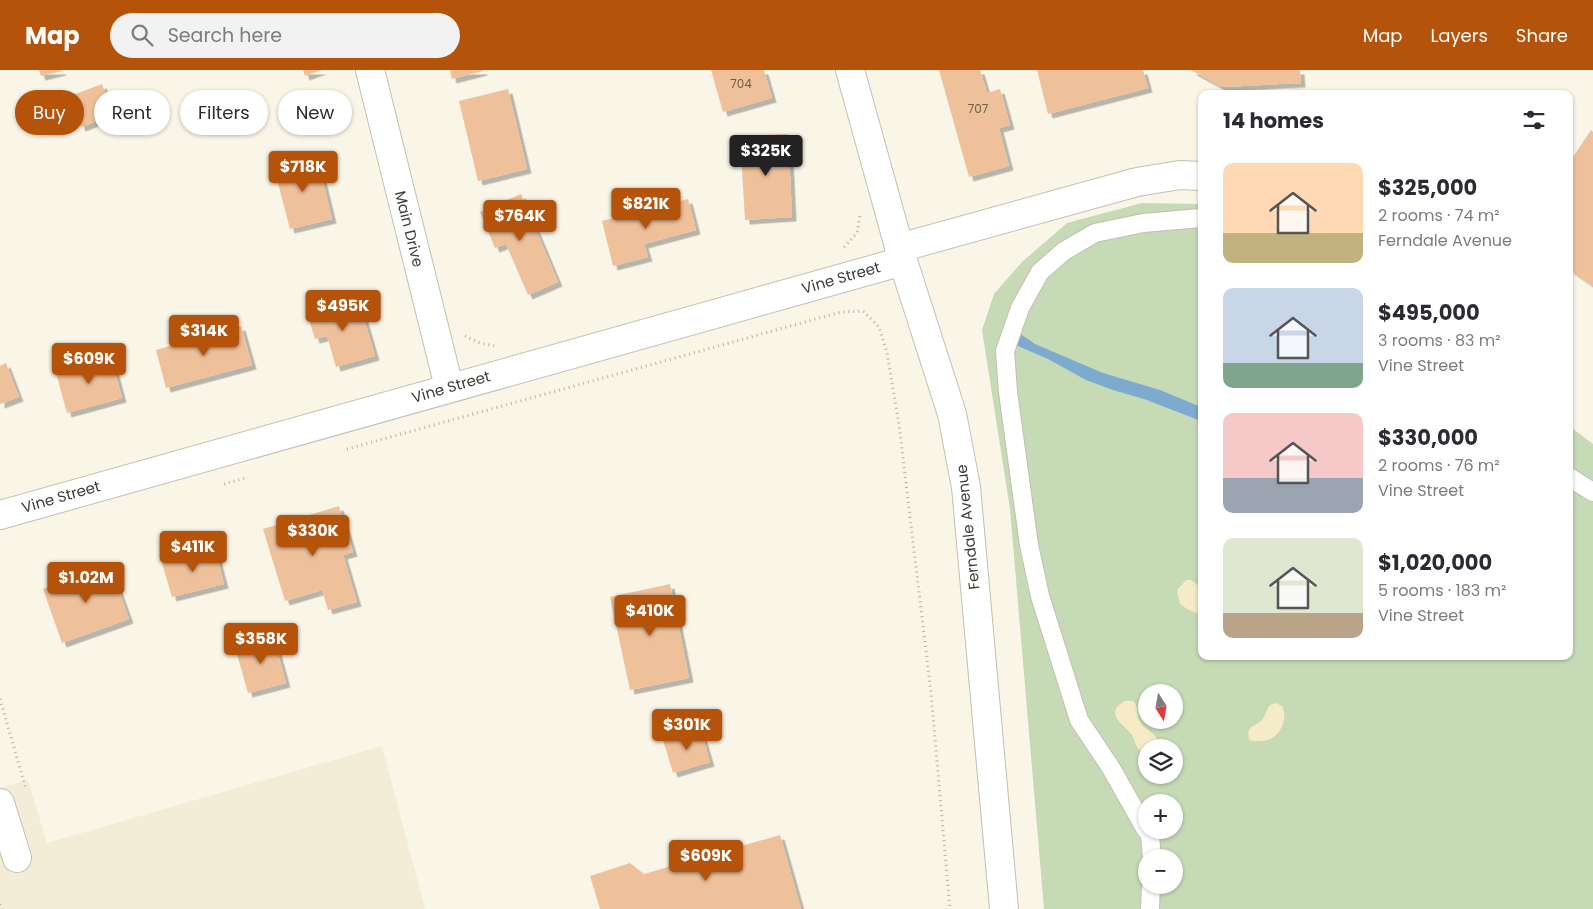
<!DOCTYPE html>
<meta charset="utf-8">
<style>
:root{--surface:#fff;--page:#f2f2f3;--text:#2b2b33;--muted:#7c7c81;--accent:#b45309}
body{margin:0;font-family:Poppins,sans-serif;background:var(--page);color:var(--text);height:100vh;display:flex;flex-direction:column;font-size:19px;white-space:nowrap}
*{box-sizing:border-box;margin:0}
p{font-size:16px;color:var(--muted)}
.icon{flex:none;width:28px;height:28px;fill:none;stroke:currentColor;stroke-width:2;stroke-linecap:round;stroke-linejoin:round}
.map{position:relative;flex:1;overflow:hidden}
.sheet{position:absolute;left:1198px;top:20px;width:375px;height:570px;display:flex;flex-direction:column;background:var(--surface);border-radius:10px;box-shadow:0 1px 4px #0004}
.sheet>*{flex:none}
.banner{position:absolute;left:15px;top:20px;width:475px;height:45px;display:flex;gap:10px}
.needle{width:32px;rotate:169deg}
.tools{position:absolute;left:1138px;top:614px;display:grid;gap:10px}
.tools a{display:grid;place-items:center;width:45px;height:45px;border-radius:50%;background:var(--surface);box-shadow:0 1px 4px #0004;font-size:25px}
.price{position:absolute;translate:-50% -42px;padding:0 11px;border-radius:5px;background:var(--accent);color:#fff;font-size:16px;line-height:32px;filter:drop-shadow(0 1px 2px #0008)}
.price::after{content:'';position:absolute;left:50%;top:30px;width:15px;height:11px;margin-left:-8px;background:inherit;clip-path:polygon(0 0,100% 0,50% 100%)}
.price.selected{background:#222;color:#fff}
ul{padding:0;list-style:none}
li{display:flex;align-items:center;gap:15px;height:125px;padding:0 25px}
li span{display:grid;place-items:center;flex:none;width:140px;height:100px;border-radius:10px;color:#555}
li>.icon{margin-inline-start:auto}
span .icon{width:60px;height:60px;fill:#fffc;stroke-width:1}
li b{font-size:21px}
h2{display:flex;justify-content:space-between;align-items:center;height:60px;padding:0 25px;font-size:21px}
.chip{padding:0 18px;border-radius:22px;background:var(--surface);box-shadow:0 1px 4px #0004;font-size:18px;line-height:45px}
.chip.selected{background:var(--accent);color:#fff}
header{display:flex;align-items:center;gap:30px;box-sizing:border-box;height:70px;padding:0 25px;background:var(--accent);color:#fff}
header strong{font-size:24px}
nav{display:flex;gap:28px;margin-inline-start:auto;font-size:18px}
.search{width:350px;height:45px;background:var(--page);display:flex;align-items:center;gap:12px;box-sizing:border-box;padding:0 18px;border-radius:28px;color:var(--muted);font-size:19px}
.map>svg:first-child{display:block}
</style>
<header>
<strong>Map</strong>
<div class="search"><svg class="icon" aria-label="search" viewBox="0 0 24 24"><circle cx="10" cy="10" r="6"/><path d="M15 15l6 6"/></svg>Search here</div>
<nav><a>Map</a><a>Layers</a><a>Share</a></nav>
</header>
<div class="map">
<svg width="1593" height="839" viewBox="0 0 1593 839">
<defs>
<filter id="shadow"><feDropShadow dx="4.5" dy="4.5" stdDeviation="0" flood-color="#0004"/></filter>
</defs>
<rect width="100%" height="100%" fill="#f9f5e7"/>
<path fill="#f3edd7" d="M382 676 425 839H0V718L28 710 47 773Z"/>
<path fill="#c5dab5" fill-rule="evenodd" d="M1142 133 1201 134V586H1569V356L1593 374V839H1044L1010 439 982 260 994 224 1022 192 1067 153ZM1146 622H1174V650H1146ZM1146 678H1174V705H1146ZM1146 732H1174V760H1146ZM1146 788H1174V815H1146Z"/>
<path fill="#f5ebc6" d="M1186 510H1191L1201 518V545L1187 539 1180 534 1177 520Z
M1125 631H1133C1140 637 1135 646 1141 653 1147 662 1160 664 1158 677L1146 678V682C1136 682 1136 672 1132 665 1125 655 1102 643 1125 631Z
M1276 633 1282 636C1288 647 1282 662 1272 668 1266 672 1255 672 1249 670 1245 653 1258 658 1264 647 1266 643 1267 639 1270 635Z"/>
<path fill="#7dabd0" d="M1013 259 1035 274 1103 303 1160 320 1201 337V351L1144 329 1113 320 1086 310 1048 289 1013 274Z"/>
<path fill="#efc19b" filter="url(#shadow)" d="M39 0H61L62 1 41 6Z
M303 0H322L305 6Z
M450 0H483V1L452 9Z
M711 0H764L772 28 723 42Z
M939 0H980L987 23 1000 19 1010 55 999 58 1009 96 969 107Z
M1037 0H1143L1148 18 1048 44Z
M1191 0H1300L1301 13 1222 17Z
M102 14 113 45 81 57 70 26Z
M508 19 527 99 478 111 459 31Z
M1591 60 1593 62V216L1569 199V93Z
M788 64 792 147 745 150 740 66Z
M317 87 332 149 290 159 274 98Z
M521 124 558 212 528 225 506 174 495 178 480 142Z
M688 129 696 160 644 174 648 187 613 196 602 151Z
M358 228 375 286 336 297 327 266 315 269 307 243Z
M241 256 252 295 166 318 156 280Z
M111 287 122 328 67 343 56 303Z
M6 293 19 327 0 334V296Z
M339 436 353 482 343 485 357 532 328 540 322 520 285 531 263 459Z
M215 479 224 514 172 527 162 493Z
M110 496 129 549 62 573 43 519Z
M670 514 689 608 630 620 610 527Z
M273 566 286 613 248 623 235 577Z
M700 658 710 692 673 703 663 670Z
M780 765 801 839H600L590 806 630 793 644 804Z"/>
<g fill="none" stroke-linecap="round" stroke-linejoin="round">
<defs>
<path id="service" d="M1569 407 1593 422
M1146 760 1111 698 1079 650 1040 526 1029 475 1008 322 1005 281 1020 238 1040 202 1064 181 1095 163 1143 153 1201 148
M1147 760 1150 766 1152 788
M1150 839 1151 815"/>
<path id="minor" d="M370 0 449 317
M899 178 1137 112 1180 105 1201 106
M0 445 903 191
M0 733 17 788"/>
<path id="tertiary" d="M850 0 903 191 952 344 966 417 1004 839"/>
</defs>
<use href="#service" stroke="#c3bfb2" stroke-width="20"/>
<use href="#minor" stroke="#c3bfb2" stroke-width="30"/>
<use href="#tertiary" stroke="#c3bfb2" stroke-width="30"/>
<path stroke="#b3b0a5" stroke-width="3" stroke-dasharray="1 4" stroke-linecap="butt" d="M844 177 857 163 860 146
M465 266 480 273 495 276
M347 379 841 242 863 241 879 257 887 283 899 354 931 623 950 839
M224 414 245 408
M0 629 26 719
M0 834 1 839"/>
<use href="#service" stroke="#fff" stroke-width="18"/>
<use href="#minor" stroke="#fff" stroke-width="28"/>
<use href="#tertiary" stroke="#fff" stroke-width="28"/>
</g>
<g text-anchor="middle" stroke-width="4" stroke-linejoin="round" paint-order="stroke">
<g font-size="12" fill="#6a5e50">
<text x="741" y="18">704</text>
<text x="978" y="43">707</text>
</g>
<g font-size="15" fill="#3e3d37" stroke="#fff">
<text transform="translate(409 159) rotate(76)" y="5">Main Drive</text>
<text transform="translate(841 208) rotate(-16)" y="5">Vine Street</text>
<text transform="translate(451 317) rotate(-16)" y="5">Vine Street</text>
<text transform="translate(61 427) rotate(-16)" y="5">Vine Street</text>
<text transform="translate(968 457) rotate(-96)" y="5">Ferndale Avenue</text>
</g>
</g>
</svg>
<div class="tools">
<a><svg class="needle" viewBox="-14 -14 28 28"><path d="M0-13l5 13h-10z" fill="#e53935"/><path d="M0 13l5-13h-10z" fill="#7c7c81"/></svg></a>
<a><svg class="icon" aria-label="layers" viewBox="0 0 24 24"><path d="M12 4l9 5-9 5-9-5zM3 14l9 5 9-5"/></svg></a>
<a>+</a>
<a>−</a>
</div>
<b class="price selected" style="left:766px;top:107px">$325K</b>
<b class="price" style="left:303px;top:123px">$718K</b>
<b class="price" style="left:646px;top:160px">$821K</b>
<b class="price" style="left:520px;top:172px">$764K</b>
<b class="price" style="left:343px;top:262px">$495K</b>
<b class="price" style="left:204px;top:287px">$314K</b>
<b class="price" style="left:89px;top:315px">$609K</b>
<b class="price" style="left:313px;top:487px">$330K</b>
<b class="price" style="left:193px;top:503px">$411K</b>
<b class="price" style="left:86px;top:534px">$1.02M</b>
<b class="price" style="left:650px;top:567px">$410K</b>
<b class="price" style="left:261px;top:595px">$358K</b>
<b class="price" style="left:687px;top:681px">$301K</b>
<b class="price" style="left:706px;top:812px">$609K</b>
<div class="banner">
<a class="chip selected">Buy</a>
<a class="chip">Rent</a>
<a class="chip">Filters</a>
<a class="chip">New</a>
</div>
<section class="sheet">
<h2>14 homes<svg class="icon" aria-label="filters" viewBox="0 0 24 24"><path d="M4 7h16M4 17h16"/><circle cx="9" cy="7" r="2"/><circle cx="15" cy="17" r="2"/></svg></h2>
<ul>
<li><span style="background:linear-gradient(#ffd9b3 70%,#c2b280 0)"><svg class="icon" aria-label="home" viewBox="0 0 24 24"><path d="M3 11l9-7 9 7M6 9v11h12V9"/></svg></span><div><b>$325,000</b><p>2 rooms · 74 m²</p><p>Ferndale Avenue</p></div></li>
<li><span style="background:linear-gradient(#c9d6e8 75%,#7fa58c 0)"><svg class="icon" aria-label="home" viewBox="0 0 24 24"><path d="M3 11l9-7 9 7M6 9v11h12V9"/></svg></span><div><b>$495,000</b><p>3 rooms · 83 m²</p><p>Vine Street</p></div></li>
<li><span style="background:linear-gradient(#f6c9c9 65%,#9aa5b1 0)"><svg class="icon" aria-label="home" viewBox="0 0 24 24"><path d="M3 11l9-7 9 7M6 9v11h12V9"/></svg></span><div><b>$330,000</b><p>2 rooms · 76 m²</p><p>Vine Street</p></div></li>
<li><span style="background:linear-gradient(#dfe7d0 75%,#b9a48a 0)"><svg class="icon" aria-label="home" viewBox="0 0 24 24"><path d="M3 11l9-7 9 7M6 9v11h12V9"/></svg></span><div><b>$1,020,000</b><p>5 rooms · 183 m²</p><p>Vine Street</p></div></li>
</ul>
</section>
</div>
